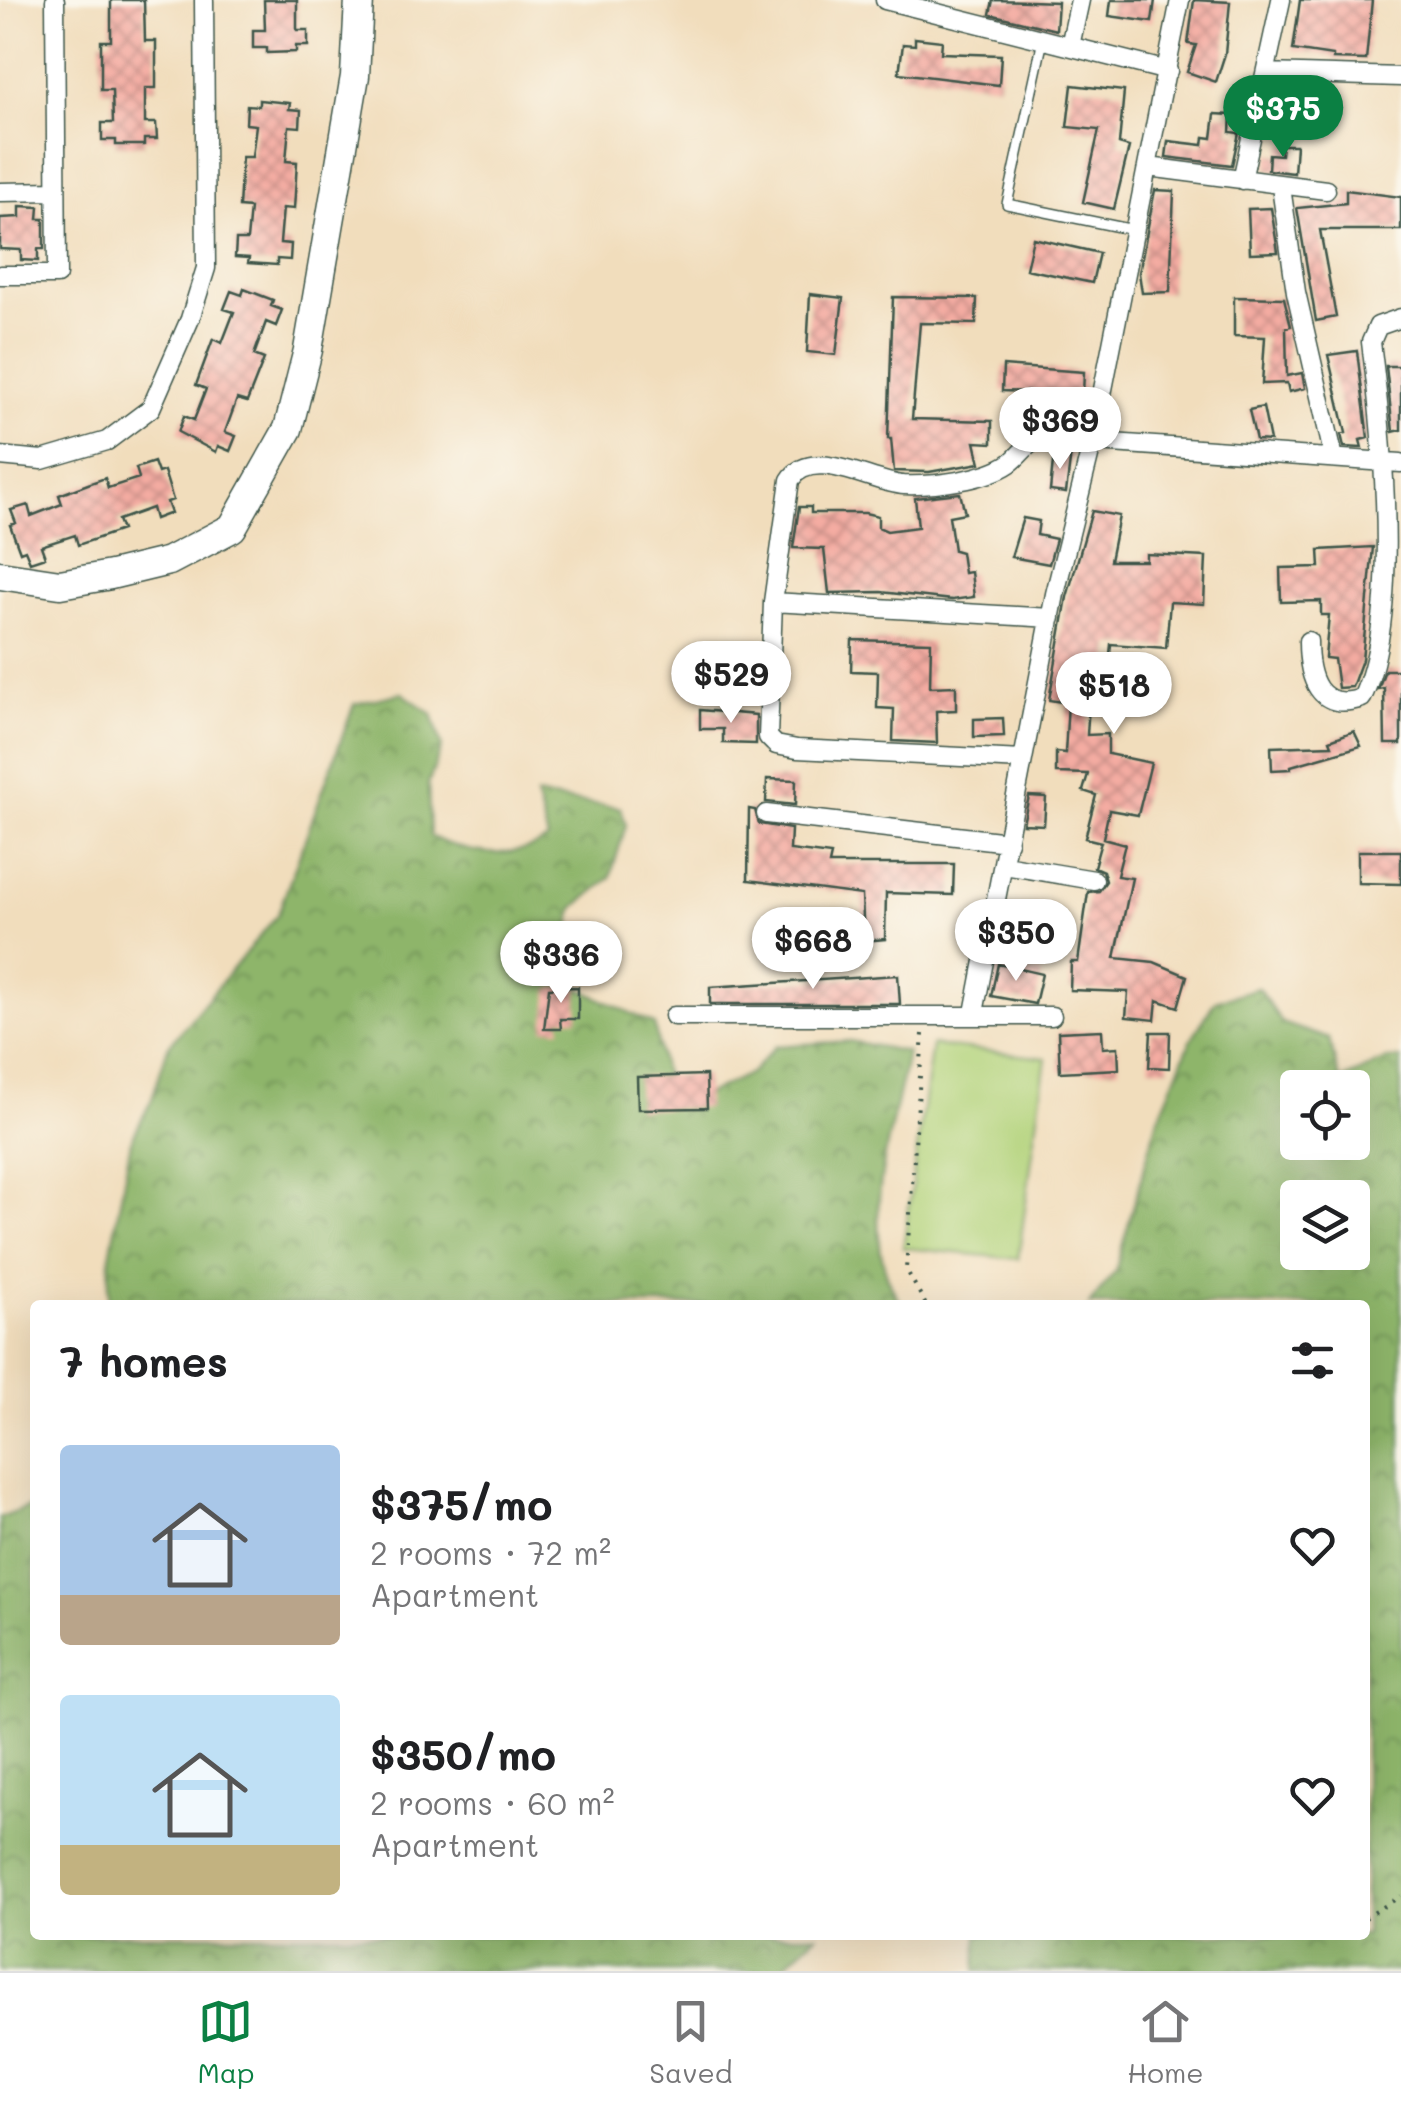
<!DOCTYPE html>
<meta charset="utf-8">
<style>
:root{--surface:#fff;--page:#f2f2f2;--text:#202124;--muted:#757577;--line:#e0e0e0;--accent:#0b8043}
body{margin:0;font-family:Mali,sans-serif;background:var(--page);color:var(--text);height:100vh;display:flex;flex-direction:column;font-size:38px;white-space:nowrap}
*{box-sizing:border-box;margin:0}
p{font-size:32px;color:var(--muted)}
.icon{flex:none;width:55px;height:55px;fill:none;stroke:currentColor;stroke-width:2;stroke-linecap:round;stroke-linejoin:round}
.map{position:relative;flex:1;overflow:hidden}
.details{position:absolute;left:30px;top:1300px;width:1340px;height:640px;display:flex;flex-direction:column;background:var(--surface);border-radius:10px;box-shadow:0 10px 40px #0002}
.details>*{flex:none}
.controls{position:absolute;left:1280px;top:1070px;display:grid;gap:20px}
.controls a{display:grid;place-items:center;width:90px;height:90px;border-radius:10px;background:var(--surface);box-shadow:0 10px 40px #0002;font-size:50px}
.price{position:absolute;translate:-50% -85px;padding:0 22px;border-radius:35px;background:#fff;color:#222;font-size:32px;line-height:65px;filter:drop-shadow(0 2px 5px #0008)}
.price::after{content:'';position:absolute;left:50%;top:60px;width:30px;height:22px;margin-left:-15px;background:inherit;clip-path:polygon(0 0,100% 0,50% 100%)}
.price.on{background:var(--accent);color:#fff}
ul{padding:0;list-style:none}
li{display:flex;align-items:center;gap:30px;height:250px;padding:0 30px}
li span{display:grid;place-items:center;flex:none;width:280px;height:200px;border-radius:10px;color:#555}
li>.icon{margin-inline-start:auto}
span .icon{width:120px;height:120px;fill:#fffc;stroke-width:1}
li b{font-size:42px}
h2{display:flex;justify-content:space-between;align-items:center;height:120px;padding:0 30px;font-size:42px}
.tab-bar{display:flex;justify-content:space-around;align-items:center;height:140px;border-top:2px solid var(--line);background:var(--surface);font-size:28px;color:var(--muted)}
.tab-bar a{display:grid;justify-items:center;gap:5px}
.tab-bar .on{color:var(--accent)}
.map>svg:first-child{display:block}
</style>
<div class="map">
<svg width="1401" height="1971" viewBox="0 0 1401 1971">
<defs>
<pattern id="forest-crowns" width="20" height="18" patternUnits="userSpaceOnUse" patternTransform="scale(2.5)"><rect width="20" height="18" fill="#8eb56b"/><path d="M2 6a3 3 0 1 1 6 0M12 15a3 3 0 1 1 6 0" fill="none" stroke="#739459"/></pattern>
<pattern id="building-cross-hatch" width="8" height="8" patternUnits="userSpaceOnUse" patternTransform="scale(2.5)"><rect width="8" height="8" fill="#f4aca2"/><path d="M0 0l8 8M0 8l8-8" fill="none" stroke="#c58d85"/></pattern>
</defs>
<rect width="100%" height="100%" fill="#fbf7ec"/>
<filter id="ink" filterUnits="userSpaceOnUse"><feTurbulence type="fractalNoise" baseFrequency=".01" numOctaves="2"/><feDisplacementMap in="SourceGraphic" scale="20" xChannelSelector="R" yChannelSelector="G"/><feConvolveMatrix kernelMatrix="1 2 1 2 8 2 1 2 1" color-interpolation-filters="sRGB"/></filter>
<filter id="wash" filterUnits="userSpaceOnUse"><feTurbulence type="fractalNoise" baseFrequency=".0048" numOctaves="4" result="noise"/><feDisplacementMap in="SourceGraphic" scale="40" xChannelSelector="R" yChannelSelector="G"/><feGaussianBlur stdDeviation="2.25" result="paint"/><feColorMatrix in="noise" values="0 0 0 0 0 0 0 0 0 0 0 0 0 0 0 0 0 1.4 0 .05"/><feComposite in="paint" operator="in"/></filter>
<g filter="url(#wash)">
<rect width="100%" height="100%" fill="#f1ddbc"/>
<path fill="#b3d37b" stroke="#698858" stroke-width="2.5" d="M932 1045 1046 1058 1018 1259 903 1248Z"/>
<path fill="url(#forest-crowns)" stroke="#567950" stroke-width="2.5" fill-rule="evenodd" d="M402 693 432 714 442 747 428 784 430 836C466 854 512 862 548 839L536 796 621 808 626 825 610 878 574 908 566 945 578 988 654 1024 664 1074 699 1098 752 1072 776 1046 850 1041 907 1052C894 1132 852 1231 902 1305H108L110 1256 131 1141 152 1099 168 1047 278 914 354 704Z
M1258 988 1282 1023 1329 1039 1340 1081 1387 1059H1401V1971H976L978 1935H1365V1305H1089L1115 1272 1157 1122 1191 1040 1215 1001ZM1298 1088H1352V1142H1298ZM1298 1198H1352V1252H1298Z
M35 1505V1935H817L777 1971H0V1518Z"/>
<g id="blocks">
<path fill="url(#building-cross-hatch)" d="M111 0H144L145 41H156V88H145V123H156L157 139H144V145H116V140H102V123H113L112 90H101V41H111Z
M264 0H297V30H308V46H296V52L267 53V48H253V30H265Z
M993 0 1058 2 1056 30 990 14Z
M1111 0H1155L1152 22 1109 16Z
M1194 0 1230 2 1225 54 1216 82 1187 72 1196 45 1188 44Z
M1300 0H1372L1366 60 1333 59V56L1293 50Z
M915 38 942 41 941 53 1001 55 999 85 899 73 903 44 915 45Z
M1072 85 1124 91 1119 144 1129 147 1114 209 1083 202 1099 130 1067 127Z
M259 100 290 103 289 109 301 110 300 127 289 126 286 161 297 162 294 209 283 208 280 243 291 244 290 260 277 259V265L248 263 249 258 235 257 236 240H247L250 208 239 207 242 157H252L256 125 246 124 247 105 259 106Z
M1215 114 1231 115 1230 132 1239 133 1232 165 1166 157 1168 141 1203 145 1204 137 1212 138Z
M1282 145H1296L1294 173 1268 170 1269 154 1281 155Z
M1155 190 1174 191 1170 292 1142 293 1139 273Z
M1346 190 1401 197V230H1320L1336 317 1316 321 1297 208 1346 203Z
M20 206 39 207 38 219H44V249H38V261L21 260V250L0 249V218L20 217Z
M1271 208 1278 252 1250 253 1248 209Z
M1033 238 1099 253 1092 283 1026 269Z
M244 289 273 300 271 306 282 310 276 326 266 322 254 355 264 359 258 374 247 402 237 399 225 432 236 436 230 451 218 446 216 452 178 432 184 416 194 420 206 389 196 385 213 339 222 343 234 312 224 309 231 291 242 295Z
M810 294 843 298 836 355 807 352Z
M893 297 977 298 976 324 920 323 912 419 992 421V443L975 442 980 463 929 472 894 471 891 439H888Z
M1234 297 1284 298 1291 326 1286 327 1287 376 1302 373 1305 388 1289 392 1287 383 1262 384 1265 337 1234 336Z
M1357 351 1368 438 1360 440 1362 448 1344 447 1341 434 1346 433 1328 355Z
M1003 366 1084 372 1083 394 1002 391Z
M1386 366H1401V430L1393 432Z
M1263 407 1270 441 1256 440 1249 410Z
M1028 419 1078 421V428L1040 426 1027 430Z
M1054 452 1071 453 1066 493 1050 491Z
M154 462 158 473 164 471 173 500 167 502 171 513 155 519 152 508 118 520 122 530 78 545 75 535 41 546 45 557 30 562 25 550 20 552 10 525 16 523 11 510 28 505 31 516 62 504 59 495 88 484 105 478 108 488 139 478 136 468Z
M960 493 965 513 949 516 954 550 961 552 964 573 971 572 974 597 952 600 881 592 829 593 824 549 793 548 799 507H811V513H865L878 516V527L887 531 918 527 915 498Z
M1092 511 1119 516 1110 561H1146V554L1206 557 1204 604 1170 602 1166 648 1111 644 1107 686 1114 687 1112 705 1089 703 1087 735 1108 734V754L1151 763 1138 815 1109 810 1103 838 1125 844 1117 876 1132 878 1115 958 1154 962 1187 976 1178 1007 1157 1000 1155 1020 1126 1017 1128 992 1070 990 1071 962H1078L1088 892 1099 891 1106 881 1103 871 1094 867 1101 842 1085 838 1096 795 1083 791 1088 774 1056 773V752L1065 753 1068 703 1049 700 1067 597Z
M1023 518 1039 521 1037 535 1056 539 1049 564 1011 557Z
M1373 547 1362 660 1352 687 1338 688 1334 659 1325 658 1329 615H1321V601L1281 602 1280 568 1320 567 1319 550Z
M852 640 931 642 930 687 956 686V710L936 711 937 743 893 741 894 709 877 708 878 672 851 671Z
M1385 670H1401V744H1385L1384 688 1378 689Z
M700 710 756 715V744L723 743V729H700Z
M1003 718 1004 736 974 737V719Z
M1354 731 1361 746 1291 766V769L1272 770 1271 747 1332 745 1330 740Z
M767 779 796 780 795 805 766 802Z
M1029 796 1046 797 1044 825 1023 824Z
M749 809 755 810 759 824 791 829 790 850 831 855 829 864H954L953 895 886 893 885 939 864 941 862 895 748 880Z
M1358 851H1401V884L1358 883Z
M998 964 1042 974 1035 1004 991 996Z
M898 975 900 1004H710V987Z
M578 987V1019H560L561 1029H544L549 988Z
M1102 1030 1103 1048 1118 1047 1119 1069 1060 1072 1058 1032Z
M1151 1032H1170L1169 1068 1149 1067Z
M706 1075 707 1108 638 1109 637 1077Z"/>
</g>
</g>
<g filter="url(#ink)">
<use href="#blocks" fill-opacity="0" stroke="#3e5548" stroke-width="2.5"/>
<g fill="none" stroke-linecap="round" stroke-linejoin="round">
<defs>
<path id="lane" d="M1043 40 1007 204 1134 230"/>
<path id="street" d="M885 0 1168 71
M1070 46 1080 0
M1267 73 1401 77
M1148 167 1326 190
M1242 180 1281 0
M1281 187 1296 292 1334 458
M0 192 56 191
M0 275H57L55 0
M0 456 42 460 107 441 151 408 190 319 206 268 204 0
M773 602 1051 618
M1308 641C1308 677 1318 713 1362 698 1401 616 1383 437 1371 342L1378 326 1401 318
M1023 760 797 749 776 745 768 737 773 602 790 480C812 445 871 483 904 485 934 486 985 480 1010 463 1021 455 1026 444 1039 438L1401 463
M766 814 1008 842
M1004 865 1094 880
M974 1013 1055 594 1093 440 1180 0
M674 1016H1052"/>
<path id="secondary" d="M0 575 60 584 111 575 169 561 232 528 288 429 308 350 355 76 359 0"/>
</defs>
<use href="#lane" stroke="#3e5548" stroke-width="12"/>
<use href="#street" stroke="#3e5548" stroke-width="21"/>
<use href="#secondary" stroke="#3e5548" stroke-width="31"/>
<path stroke="#3e5548" stroke-width="4" stroke-dasharray="2.5 8" stroke-linecap="butt" d="M923 1034 906 1269 926 1305
M1365 1918 1401 1896
M1315 1935H1338"/>
<use href="#lane" stroke="#fff" stroke-width="9"/>
<use href="#street" stroke="#fff" stroke-width="18"/>
<use href="#secondary" stroke="#fff" stroke-width="28"/>
</g>
</g>
</svg>
<div class="controls">
<a><svg class="icon" aria-label="locate" viewBox="0 0 24 24"><circle cx="12" cy="12" r="6"/><path d="M12 2v4M12 18v4M2 12h4M18 12h4"/></svg></a>
<a><svg class="icon" aria-label="layers" viewBox="0 0 24 24"><path d="M12 4l9 5-9 5-9-5zM3 14l9 5 9-5"/></svg></a>
</div>
<b class="price on" style="left:1283px;top:160px">$375</b>
<b class="price" style="left:1060px;top:472px">$369</b>
<b class="price" style="left:731px;top:726px">$529</b>
<b class="price" style="left:1114px;top:737px">$518</b>
<b class="price" style="left:1016px;top:984px">$350</b>
<b class="price" style="left:813px;top:992px">$668</b>
<b class="price" style="left:561px;top:1006px">$336</b>
<section class="details">
<h2>7 homes<svg class="icon" aria-label="filters" viewBox="0 0 24 24"><path d="M4 7h16M4 17h16"/><circle cx="9" cy="7" r="2"/><circle cx="15" cy="17" r="2"/></svg></h2>
<ul>
<li><span style="background:linear-gradient(#a9c7e8 75%,#b9a48a 0)"><svg class="icon" aria-label="home" viewBox="0 0 24 24"><path d="M3 11l9-7 9 7M6 9v11h12V9"/></svg></span><div><b>$375/mo</b><p>2 rooms · 72 m²</p><p>Apartment</p></div><svg class="icon" aria-label="heart" viewBox="0 0 24 24"><path d="M12 20l-8-8c-3-5 5-10 8-4 3-6 11-1 8 4z"/></svg></li>
<li><span style="background:linear-gradient(#bfe0f5 75%,#c2b280 0)"><svg class="icon" aria-label="home" viewBox="0 0 24 24"><path d="M3 11l9-7 9 7M6 9v11h12V9"/></svg></span><div><b>$350/mo</b><p>2 rooms · 60 m²</p><p>Apartment</p></div><svg class="icon" aria-label="heart" viewBox="0 0 24 24"><path d="M12 20l-8-8c-3-5 5-10 8-4 3-6 11-1 8 4z"/></svg></li>
</ul>
</section>
</div>
<nav class="tab-bar">
<a class="on"><svg class="icon" aria-label="map" viewBox="0 0 24 24"><path d="M3 6l6-2 6 2 6-2v14l-6 2-6-2-6 2zM9 4v14M15 6v14"/></svg>Map</a>
<a><svg class="icon" aria-label="saved" viewBox="0 0 24 24"><path d="M7 4h10v16l-5-4-5 4z"/></svg>Saved</a>
<a><svg class="icon" aria-label="home" viewBox="0 0 24 24"><path d="M3 11l9-7 9 7M6 9v11h12V9"/></svg>Home</a>
</nav>
